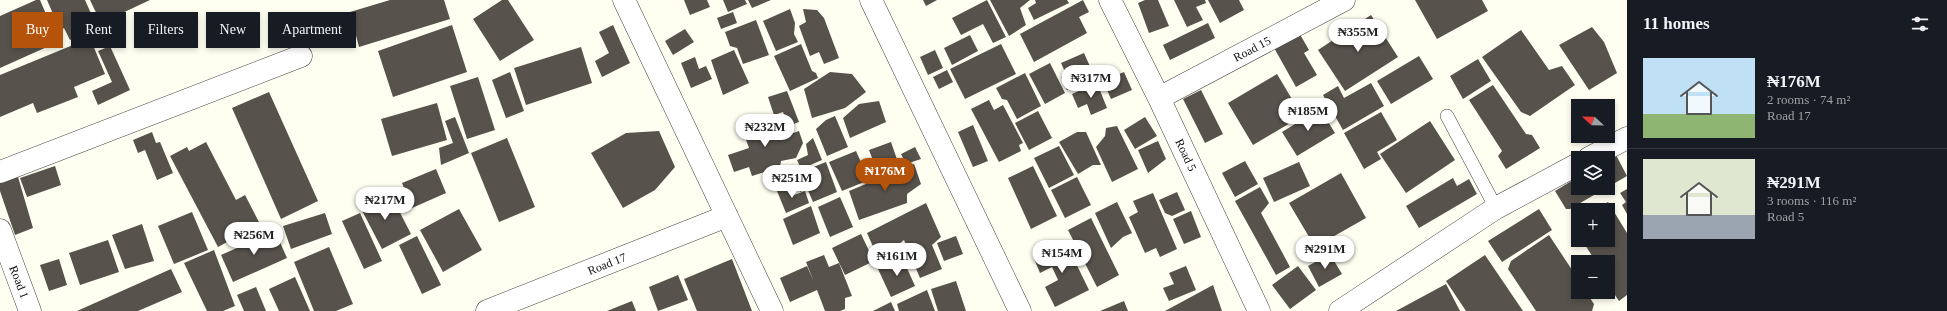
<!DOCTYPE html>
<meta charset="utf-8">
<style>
:root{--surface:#171b24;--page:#242831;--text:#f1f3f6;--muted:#9ea1a6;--line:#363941;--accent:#b45309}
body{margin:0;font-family:"Times New Roman",serif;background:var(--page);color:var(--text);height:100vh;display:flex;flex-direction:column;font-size:15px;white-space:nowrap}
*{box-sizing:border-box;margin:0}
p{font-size:13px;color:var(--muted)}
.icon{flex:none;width:22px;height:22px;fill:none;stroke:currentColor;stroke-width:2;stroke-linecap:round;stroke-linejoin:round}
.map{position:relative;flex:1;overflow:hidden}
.side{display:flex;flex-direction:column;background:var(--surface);width:320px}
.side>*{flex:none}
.banner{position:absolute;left:12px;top:12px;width:380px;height:36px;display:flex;gap:8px}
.needle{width:26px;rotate:292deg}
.buttons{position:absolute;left:1571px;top:99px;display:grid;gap:8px}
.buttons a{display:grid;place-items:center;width:44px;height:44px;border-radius:0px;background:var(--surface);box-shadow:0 2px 6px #0003;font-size:20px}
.price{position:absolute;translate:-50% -34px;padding:0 9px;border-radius:14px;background:#fff;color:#222;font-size:13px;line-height:26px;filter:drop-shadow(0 1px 2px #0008)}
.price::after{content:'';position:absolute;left:50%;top:24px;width:12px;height:9px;margin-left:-6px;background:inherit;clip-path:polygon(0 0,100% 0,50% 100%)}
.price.on{background:var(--accent);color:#fff}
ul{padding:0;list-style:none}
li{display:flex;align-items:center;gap:12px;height:100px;padding:0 16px}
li+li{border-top:1px solid var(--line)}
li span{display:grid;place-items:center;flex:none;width:112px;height:80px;border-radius:0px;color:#555}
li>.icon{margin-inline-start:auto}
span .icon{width:48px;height:48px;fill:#fffc;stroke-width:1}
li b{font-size:17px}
h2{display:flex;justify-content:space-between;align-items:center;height:48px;padding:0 16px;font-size:17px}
.pill{padding:0 14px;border-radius:0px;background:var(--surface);box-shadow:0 2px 6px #0003;font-size:14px;line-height:36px}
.pill.on{background:var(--accent);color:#fff}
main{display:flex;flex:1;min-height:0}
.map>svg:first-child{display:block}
</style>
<main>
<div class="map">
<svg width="1627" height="311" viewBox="0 0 1627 311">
<rect width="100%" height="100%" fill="#fefef1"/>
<path fill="#57524b" d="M36 0H40L58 42 0 68V16Z
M47 0H85L97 27 70 40 64 28 60 30Z
M90 0H150L101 23Z
M390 0H444L450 19 359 47 350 12Z
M502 0H508L534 40 500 61 473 19Z
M684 0H707L710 7 690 15Z
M723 0H745L747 4 728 12Z
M748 0H771L752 8Z
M923 0H937L926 6Z
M987 0 1006 37 993 43 983 24 961 35 952 18Z
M990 0H1030L1020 8 1026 25 1009 36Z
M1035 0H1067L1069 3 1034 20 1028 8 1036 3Z
M1083 0 1089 12 1079 17 1087 33 1034 62 1020 34Z
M1145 0H1158L1169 26 1149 33 1138 3Z
M1174 0H1205L1206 3 1196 7 1203 20 1187 27Z
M1208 0H1239L1244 10 1220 23Z
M1415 0H1482L1488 11 1437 39Z
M790 9 795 23 794 34 798 42 776 51 763 21Z
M803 9 817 10 824 18 839 58 824 64 819 52 810 56 799 26 806 22Z
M733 12 737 23 721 29 717 18Z
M1371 15 1398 57 1345 91 1318 50Z
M756 20 769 55 743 64 737 48 730 46 725 32Z
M1208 23 1215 38 1170 60 1163 45Z
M452 25 467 72 393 97 378 51Z
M613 25 630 63 602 77 595 61 609 53 599 32Z
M1592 27 1604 42 1617 73 1589 90 1559 45Z
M685 29 694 42 673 55 665 41Z
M1521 30 1549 70 1562 66 1575 85 1530 116 1521 112 1482 57Z
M1298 31 1309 50 1304 53 1317 75 1296 87 1273 46Z
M970 35 978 51 952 65 944 48Z
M90 38 105 74 74 87 78 97 37 113 33 103 0 117V75Z
M801 44 812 71 816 73 818 78 790 91 774 56Z
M1001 44 1016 74 965 99 950 69Z
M110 46 130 90 98 105 92 91 112 82 98 51Z
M581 47 592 83 526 105 514 68Z
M734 50 749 83 723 95 711 60Z
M935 50 943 68 928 75 920 57Z
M1084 53 1096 80 1067 90 1061 77 1066 74 1061 63Z
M1419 56 1433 79 1391 104 1377 81Z
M695 57 699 69 706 66 712 79 691 88 681 63Z
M1478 59 1491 81 1463 99 1450 76Z
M1050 63 1065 93 1045 104 1029 74Z
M947 70 953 82 939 89 933 77Z
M510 72 524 111 506 118 492 80Z
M830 72 852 74 866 92 845 108 812 118 804 89Z
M1124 72 1132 90 1111 99 1103 81Z
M1025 73 1041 106 1017 119 1007 100 1002 99 996 88Z
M1277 74 1302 116 1253 145 1228 103Z
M478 77 495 130 467 139 450 86Z
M1097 83 1107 108 1091 115 1087 104 1078 108 1072 94Z
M1371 83 1384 106 1343 130 1323 95 1338 86 1344 98Z
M1493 85 1526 134 1532 135 1540 148 1506 169 1498 156 1502 151 1469 100Z
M1201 90 1223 134 1205 143 1183 99Z
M787 91 799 122 788 126 783 112 774 115 768 97Z
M269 92 318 201 281 219 232 108Z
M989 100 994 110 1003 105 1023 143 1019 145 1021 151 999 162 971 109Z
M879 101 886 122 850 138 843 118 859 104Z
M437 103 447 140 392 156 381 119Z
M1320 109 1335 133 1297 156 1282 132Z
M1038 111 1052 138 1029 150 1015 123Z
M1381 112 1397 140 1377 152 1381 159 1364 169 1344 133Z
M835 116 848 147 827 156 816 129 826 120Z
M455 117 469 153 441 165 439 148 453 143 445 121Z
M1145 117 1157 136 1135 149 1124 130Z
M774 118 782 137 799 131 803 143 796 158 781 161 780 167 752 176 749 167 734 172 728 155 749 148 741 126Z
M1430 121 1455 160 1406 193 1380 154Z
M973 125 988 161 973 167 958 132Z
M1117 126 1138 169 1112 182 1096 147 1105 136 1106 128Z
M659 131 675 167 655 190 623 208 591 153 626 133Z
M152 132 156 143 160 142 173 173 157 180 145 150 138 153 133 140Z
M1077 132H1086L1101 165H1093L1078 174 1059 142Z
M507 138 535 207 499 222 471 153Z
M813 138 822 160 801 169 797 160 808 155 806 144Z
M1158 141 1166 159 1148 173 1138 150Z
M206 142 236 200 245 195 260 224 218 247 170 156 187 147 189 151Z
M891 142 900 168 872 179 867 166 874 163 869 150Z
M1059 146 1074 175 1049 188 1034 158Z
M915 147 921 159 906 164 901 154Z
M856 151 869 180 842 191 829 162Z
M1616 155 1627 176 1608 187V160Z
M1245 161 1258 184 1235 197 1222 173Z
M826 162 837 192 813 202 807 188 800 192 793 175Z
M1299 162 1310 186 1274 202 1263 178Z
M914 164 921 184 907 194V203L859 220 849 191Z
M55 166 61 185 27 197 20 178Z
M1033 166 1057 216 1031 229 1008 178Z
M436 169 446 193 412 208 402 183Z
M1341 173 1366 218 1315 247 1289 203Z
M18 177 33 228 15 235 0 191V183Z
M1077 177 1091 205 1065 218 1051 190Z
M1578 177V188H1606L1570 209H1566L1555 191Z
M1453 178 1457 186 1469 179 1477 194 1419 228 1406 206Z
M790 186 794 195 805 191 809 203 786 213 777 191Z
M1260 187 1269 203 1261 213 1290 267 1276 275 1235 201Z
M1627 189V214L1622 205 1626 202 1620 193Z
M1177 192 1185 210 1172 216 1165 213 1159 200Z
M1153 193 1177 249 1160 257 1156 248 1145 253 1129 217 1138 212 1133 201Z
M369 195 374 206 392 197 411 234 382 249 357 201Z
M840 197 853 227 830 237 818 207Z
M1117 202 1132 233 1123 237 1111 248 1095 213Z
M1608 202 1627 233V295L1619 301 1608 285V282L1613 278 1608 271V262H1602L1597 255 1594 259 1582 240H1608V210H1595Z
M926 203 941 237 932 245 942 269 920 278 904 240 879 260 867 233Z
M811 206 820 233 793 245 783 219Z
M459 209 482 250 443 272 420 230Z
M1539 209 1552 230 1502 262 1488 241Z
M1191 211 1201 237 1184 244 1173 219Z
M192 212 208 250 174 264 158 226Z
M325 213 332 234 291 249 283 226Z
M360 213 382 261 364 269 342 221Z
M1091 218 1119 275 1097 287 1068 230Z
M142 224 154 261 125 269 112 235Z
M275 231 287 258 233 282 221 255Z
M861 234 874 261 845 275 832 248Z
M1549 235 1578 279V292H1586L1594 304 1592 311H1536L1508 269 1511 261Z
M417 236 441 285 422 294 399 245Z
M956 236 963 254 944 261 937 243Z
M108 240 119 272 80 285 69 253Z
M1065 241 1089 290 1055 307 1045 287 1058 280 1052 267 1040 273 1033 256Z
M329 247 353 304 336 311H314L294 262Z
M214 250 235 306 223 311H207L184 263Z
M1330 254 1342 274 1319 287 1308 266Z
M824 255 829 267 839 263 852 296 845 298V309L840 311H825L817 290 790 302 780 278 807 266 814 282 806 262Z
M1485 255 1523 311H1466L1446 281Z
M902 257 915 286 891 297 878 269Z
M59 259 67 285 49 291 40 265Z
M732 259 752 311H697L684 279Z
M1186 266 1196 290 1169 301 1163 288 1174 284 1169 273Z
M1298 266 1316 290 1290 309 1272 285Z
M171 269 182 292 138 311H77Z
M678 275 688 300 658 311 649 287Z
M295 277 310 311H279L269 289Z
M956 281 966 311H938L931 289Z
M1446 284 1460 311H1396Z
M1213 285 1222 311H1165Z
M256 287 266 311H244L237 295Z
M927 290 935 311H899L897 304Z
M632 301 636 311H607Z
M1124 301 1128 311H1100Z
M891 302 895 311H873Z"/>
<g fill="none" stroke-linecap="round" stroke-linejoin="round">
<defs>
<path id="service" d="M1447 116 1496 208"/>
<path id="minor" d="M624 0 772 311
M871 0 1020 311
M1110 0 1159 98 1259 311
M1159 98 1344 0
M1589 158 1627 138
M0 172 301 56
M0 230 30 311
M487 311 727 216
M1340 311 1496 208 1578 164"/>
</defs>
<use href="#service" stroke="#424242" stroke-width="14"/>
<use href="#minor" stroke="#424242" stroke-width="23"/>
<use href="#service" stroke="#fff" stroke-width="13"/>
<use href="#minor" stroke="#fff" stroke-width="22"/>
</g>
<g text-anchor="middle" stroke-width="4" stroke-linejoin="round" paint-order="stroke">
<g font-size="12" fill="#0f0f0f" stroke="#fff">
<text transform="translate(1252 49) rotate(-28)" y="4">Road 15</text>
<text transform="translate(1186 155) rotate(65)" y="4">Road 5</text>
<text transform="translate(607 264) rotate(-22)" y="4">Road 17</text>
<text transform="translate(19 282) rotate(69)" y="4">Road 1</text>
</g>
</g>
</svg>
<div class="buttons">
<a><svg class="needle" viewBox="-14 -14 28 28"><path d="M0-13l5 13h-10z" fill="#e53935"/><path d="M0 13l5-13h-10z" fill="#9ea1a6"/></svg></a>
<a><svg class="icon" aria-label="layers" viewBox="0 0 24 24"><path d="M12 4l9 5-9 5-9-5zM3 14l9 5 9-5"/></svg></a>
<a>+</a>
<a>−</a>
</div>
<b class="price" style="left:1358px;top:53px">₦355M</b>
<b class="price" style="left:1091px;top:99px">₦317M</b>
<b class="price" style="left:1308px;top:132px">₦185M</b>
<b class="price" style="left:765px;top:148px">₦232M</b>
<b class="price on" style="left:885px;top:192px">₦176M</b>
<b class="price" style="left:792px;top:199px">₦251M</b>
<b class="price" style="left:385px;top:221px">₦217M</b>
<b class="price" style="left:254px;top:256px">₦256M</b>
<b class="price" style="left:1325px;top:270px">₦291M</b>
<b class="price" style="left:1062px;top:274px">₦154M</b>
<b class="price" style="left:897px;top:277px">₦161M</b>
<div class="banner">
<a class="pill on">Buy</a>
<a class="pill">Rent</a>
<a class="pill">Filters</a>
<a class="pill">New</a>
<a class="pill">Apartment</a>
</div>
</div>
<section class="side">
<h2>11 homes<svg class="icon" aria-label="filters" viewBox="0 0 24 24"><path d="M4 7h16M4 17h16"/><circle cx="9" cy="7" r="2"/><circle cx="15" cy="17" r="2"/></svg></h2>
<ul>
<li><span style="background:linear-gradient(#bfe0f5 70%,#8fb573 0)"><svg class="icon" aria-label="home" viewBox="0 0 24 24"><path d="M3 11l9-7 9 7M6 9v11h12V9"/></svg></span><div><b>₦176M</b><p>2 rooms · 74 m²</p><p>Road 17</p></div></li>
<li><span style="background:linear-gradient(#dfe7d0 70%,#9aa5b1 0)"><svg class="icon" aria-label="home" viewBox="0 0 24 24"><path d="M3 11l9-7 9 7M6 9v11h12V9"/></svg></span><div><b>₦291M</b><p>3 rooms · 116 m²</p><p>Road 5</p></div></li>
</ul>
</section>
</main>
